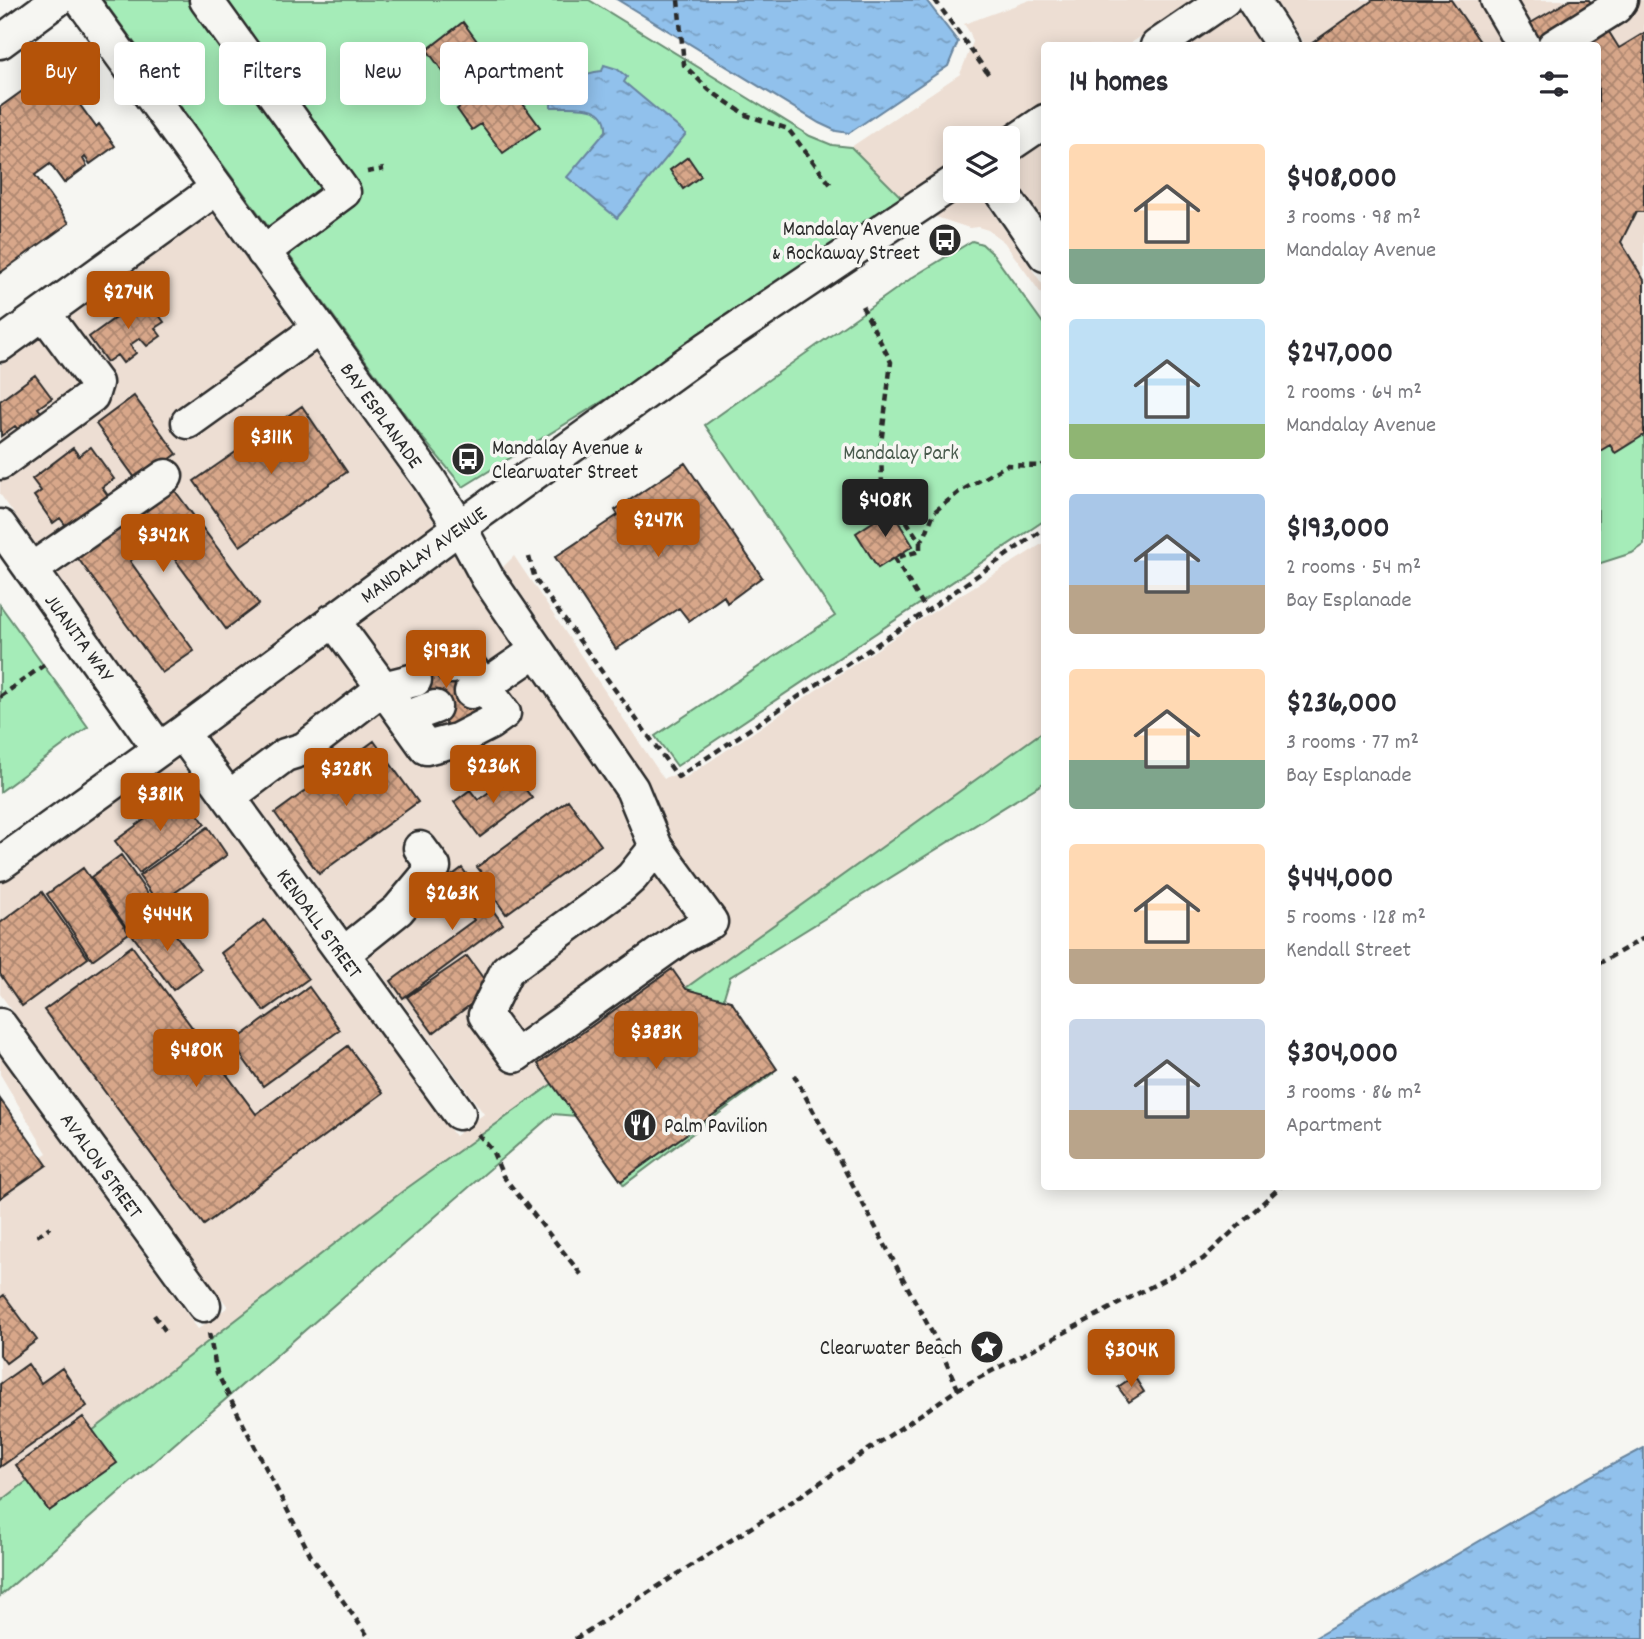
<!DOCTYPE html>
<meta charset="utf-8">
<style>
:root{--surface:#fff;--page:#f2f2f3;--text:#2b2b33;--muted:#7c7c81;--accent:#b45309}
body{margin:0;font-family:Dekko,sans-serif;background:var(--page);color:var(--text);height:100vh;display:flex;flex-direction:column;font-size:26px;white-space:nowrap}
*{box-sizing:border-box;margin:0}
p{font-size:23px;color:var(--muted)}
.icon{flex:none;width:38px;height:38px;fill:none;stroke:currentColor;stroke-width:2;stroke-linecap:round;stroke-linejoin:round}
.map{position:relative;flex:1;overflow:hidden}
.details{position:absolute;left:1041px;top:42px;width:560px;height:1148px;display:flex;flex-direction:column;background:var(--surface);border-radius:7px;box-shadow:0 4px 18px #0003}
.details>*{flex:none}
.top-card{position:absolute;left:21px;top:42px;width:665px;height:63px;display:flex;gap:14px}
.controls{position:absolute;left:943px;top:126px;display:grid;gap:14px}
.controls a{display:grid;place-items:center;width:77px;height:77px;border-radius:7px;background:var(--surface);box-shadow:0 4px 18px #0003;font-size:35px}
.price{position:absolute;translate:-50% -60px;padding:0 16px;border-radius:7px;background:var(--accent);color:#fff;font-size:23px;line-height:46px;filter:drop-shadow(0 2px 4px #0008)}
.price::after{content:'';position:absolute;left:50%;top:42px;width:21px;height:16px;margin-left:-10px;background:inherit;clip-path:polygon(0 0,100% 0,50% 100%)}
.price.active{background:#222;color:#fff}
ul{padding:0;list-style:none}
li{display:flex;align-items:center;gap:21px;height:175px;padding:0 28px}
li span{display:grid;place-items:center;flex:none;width:196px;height:140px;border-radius:7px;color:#555}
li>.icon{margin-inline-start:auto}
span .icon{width:84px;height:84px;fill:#fffc;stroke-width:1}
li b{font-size:30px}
h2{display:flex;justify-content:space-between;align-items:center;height:84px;padding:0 28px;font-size:30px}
.tag{padding:0 24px;border-radius:7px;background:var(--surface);box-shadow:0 4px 18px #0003;font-size:24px;line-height:63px}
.tag.active{background:var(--accent);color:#fff}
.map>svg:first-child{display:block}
</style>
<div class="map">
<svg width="1644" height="1639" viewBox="0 0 1644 1639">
<defs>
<pattern id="water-ripples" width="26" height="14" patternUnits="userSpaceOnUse" patternTransform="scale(1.75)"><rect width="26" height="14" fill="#91c1ec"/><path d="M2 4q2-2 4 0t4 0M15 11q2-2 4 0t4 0" fill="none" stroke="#779dbf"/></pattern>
<pattern id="building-cross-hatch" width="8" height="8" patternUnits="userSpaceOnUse" patternTransform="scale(1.75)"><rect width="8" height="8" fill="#d8a78a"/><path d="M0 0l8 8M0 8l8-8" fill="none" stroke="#af8871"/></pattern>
</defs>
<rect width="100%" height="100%" fill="#f6f6f2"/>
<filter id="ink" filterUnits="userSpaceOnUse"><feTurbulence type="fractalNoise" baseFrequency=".0143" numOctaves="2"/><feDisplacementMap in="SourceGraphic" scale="14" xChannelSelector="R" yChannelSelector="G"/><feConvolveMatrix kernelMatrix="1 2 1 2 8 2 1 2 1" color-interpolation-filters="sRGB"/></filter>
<g filter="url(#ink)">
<path fill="#edded3" d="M1030 0H1196L1128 45 1045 46V102L990 138H956L955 162 902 198 851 147 960 74 973 42 970 33 964 24Z
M1275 0H1644V381L1598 410V46L1305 45Z
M1237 10 1261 45 1185 46Z
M1045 141V223L1008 169V165Z
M971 191H978L1045 288V299L1004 242 988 230 978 227 969 228 933 216Z
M212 212 414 490 436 524 164 725 0 494V365Z
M1045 542V730L403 1191 0 1502V1183L47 1153 0 1074V1056L198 1329 228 1307 0 994V884L176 757 455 1136 484 1114 206 735 453 553 473 588 616 798 645 869 679 854 647 779 503 567 514 556 664 779 669 776 685 778 925 617Z"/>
<path fill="#a5ecb8" stroke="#688c72" stroke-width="2" d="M103 0H589L810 136 832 145 851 147 902 198 700 333 624 388 463 487 420 435Z
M972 241 982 244 993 254 1045 326V520L677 766 655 736 835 616 705 425 913 277Z
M1644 381V545L1632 553 1598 564V410Z
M0 605 88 727 0 792Z
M1045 730V782L730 977 724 997 773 1073 624 1185 576 1116 553 1114 0 1596V1502L403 1191Z"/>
<path fill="url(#water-ripples)" stroke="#68859f" stroke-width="2" d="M618 0H926L958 42 948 66 849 133 836 131 819 123Z
M604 65 617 69 627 77 624 82 686 134 617 218 567 177 606 131C608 101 572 108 551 107V97L563 98C573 80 581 73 602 71Z
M1644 1448V1639H1313L1585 1479Z"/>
<path fill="url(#building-cross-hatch)" stroke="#2b2b2b" stroke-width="2" d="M1373 0H1451L1483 46H1308Z
M1570 0H1589L1619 48 1644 33V212H1636L1621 242 1644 280V435L1615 453 1610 445 1598 452V46H1542L1529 24Z
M463 22 540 127 503 153 481 124 472 130 457 109 466 103 427 50Z
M53 69 62 82 71 76 87 100 80 105 96 127 99 124 115 146 90 164 85 157 83 159 87 166 64 183 50 164 35 175 69 223 0 273V107Z
M688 157 701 176 683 189 670 170Z
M145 296 164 322 155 328 161 336 147 346 140 338 130 345 136 353 123 363 117 355 107 362 89 337Z
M35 375 52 398 38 408 44 416 21 433 15 426 1 436 0 401Z
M134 396 177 454 138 482 96 424Z
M302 406 347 472 240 546 194 481Z
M91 447 114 479 102 487 111 500 70 531 60 518 53 523 34 496 41 491 32 479 73 448 79 456Z
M685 463 762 577 727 603 724 596 689 621 679 608 616 649 555 557 618 515 615 510Z
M170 484 259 604 226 629 160 539 130 561 194 651 162 673 74 553Z
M891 510 913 546 878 568 856 533Z
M440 650 482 707 451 730 410 673Z
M374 741 418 802 319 874 275 813Z
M514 774 532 798 480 837 454 802 470 790 478 800Z
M182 792 205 824 139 873 115 841Z
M568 800 601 845 506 914 491 893 486 897 473 880 482 873 477 867Z
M208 827 227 855 159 904 139 876Z
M121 855 156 906 126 927 91 877Z
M83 868 129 933 92 960 47 894Z
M462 868 503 924 403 998 391 981 474 920 457 898 442 909 430 892Z
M42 892 88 958 22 1006 0 974V923Z
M161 915 201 969 173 990 133 936Z
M264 920 308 979 264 1011 221 953Z
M132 946 256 1114 348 1046 383 1093 204 1225 44 1010Z
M467 956 491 989 433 1033 407 997Z
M672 969 686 989 731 1001 777 1069 621 1181 538 1064Z
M309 987 340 1030 263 1086 232 1043Z
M0 1099 47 1165 0 1198Z
M4 1295 37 1340 6 1363 0 1355V1298Z
M28 1364 41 1383 62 1368 87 1406 0 1467V1384Z
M1134 1376 1144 1392 1129 1402 1118 1387Z
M83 1417 117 1463 49 1511 16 1465Z"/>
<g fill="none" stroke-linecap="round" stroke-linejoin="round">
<defs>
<path id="minor" d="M81 0 429 479 460 527 487 577 632 789 656 847 711 922 681 938 515 1056 485 1015 507 970 621 887 632 877 656 847
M206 0 344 192 263 252
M1253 0 1283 46
M1497 0 1524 46
M0 42 57 0
M1157 46 1224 0
M1554 46 1616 7 1621 0
M1008 146 1045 121
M1001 191 1045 255
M0 345 217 188
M188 422 319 328
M0 463 92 396 96 383 44 313
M0 526 159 749
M31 570 166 476
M415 680 383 688 426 748 457 740 490 723 504 713 466 662 452 667
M471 692 485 686 537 650
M405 718 435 707
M182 733 459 1113
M229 797 285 755 304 749 383 688 333 620
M0 864 182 733 460 527 709 347 956 181
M343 954 398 910 434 867 420 848
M0 1025 204 1305"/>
</defs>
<use href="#minor" stroke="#2b2b2b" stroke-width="37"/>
<path stroke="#2b2b2b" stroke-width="4.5" stroke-dasharray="7 5" stroke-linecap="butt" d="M678 0 684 65 709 90 746 115 788 129 831 185
M935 0 989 75
M367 172 384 169
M862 306 891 362 881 444 882 488 890 514
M888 508 900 511 920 542 925 536 934 512 959 492 1007 465 1041 466 1045 464
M920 542V551L894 558 927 611
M529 557 535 579 678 777 927 611 1045 528
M0 697 48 662
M1598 964 1644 938
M794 1075 937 1342 958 1389
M478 1134 492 1150 503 1176 584 1278
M37 1236 50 1227
M154 1315 167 1333
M209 1333 217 1373 311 1556 370 1639
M575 1639 793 1501 958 1389 1203 1259 1281 1186"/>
<use href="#minor" stroke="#f6f6f2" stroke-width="32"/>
</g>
</g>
<defs>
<symbol id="bus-disc" viewBox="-11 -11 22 22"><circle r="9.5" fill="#2b2b2b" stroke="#f6f6f2"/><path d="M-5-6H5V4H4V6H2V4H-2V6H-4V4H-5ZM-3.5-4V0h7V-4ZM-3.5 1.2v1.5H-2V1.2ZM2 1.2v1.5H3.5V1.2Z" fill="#fff"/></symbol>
<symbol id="restaurant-disc" viewBox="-11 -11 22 22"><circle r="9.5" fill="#2b2b2b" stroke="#f6f6f2"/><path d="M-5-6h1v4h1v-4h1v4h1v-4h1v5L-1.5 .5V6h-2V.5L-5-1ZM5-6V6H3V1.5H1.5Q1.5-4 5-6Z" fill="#fff"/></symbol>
<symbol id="sight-disc" viewBox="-11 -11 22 22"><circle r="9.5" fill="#2b2b2b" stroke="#f6f6f2"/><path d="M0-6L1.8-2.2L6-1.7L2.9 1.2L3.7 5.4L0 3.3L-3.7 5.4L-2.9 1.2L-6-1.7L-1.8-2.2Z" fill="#fff"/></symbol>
</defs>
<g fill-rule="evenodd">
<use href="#bus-disc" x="926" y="221" width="38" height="38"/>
<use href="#bus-disc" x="449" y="440" width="38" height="38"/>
<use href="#restaurant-disc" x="621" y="1106" width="38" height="38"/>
<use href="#sight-disc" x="968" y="1328" width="38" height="38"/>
</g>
<g text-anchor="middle" stroke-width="7" stroke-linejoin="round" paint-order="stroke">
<g font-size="21" fill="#2b2b2b" stroke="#f6f6f2" text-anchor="end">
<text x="920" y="235">Mandalay Avenue<tspan x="920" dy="24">&amp; Rockaway Street</tspan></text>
<text x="492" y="454" text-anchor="start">Mandalay Avenue &amp;<tspan x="492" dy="24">Clearwater Street</tspan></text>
<text x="664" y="1132" text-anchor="start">Palm Pavilion</text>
<text x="962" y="1354">Clearwater Beach</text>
</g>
<g font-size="21" fill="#2b2b2b" stroke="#f6f6f2">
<text transform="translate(382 415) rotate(54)" y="7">BAY ESPLANADE</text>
<text transform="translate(423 554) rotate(-36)" y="7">MANDALAY AVENUE</text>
<text transform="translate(80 637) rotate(54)" y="7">JUANITA WAY</text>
<text transform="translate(320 923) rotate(54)" y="7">KENDALL STREET</text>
<text transform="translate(102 1165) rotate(54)" y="7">AVALON STREET</text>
</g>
<g font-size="21" fill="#4a5b4e" stroke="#f6f6f2">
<text x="901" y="459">Mandalay Park</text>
</g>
</g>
</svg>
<div class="controls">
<a><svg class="icon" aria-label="layers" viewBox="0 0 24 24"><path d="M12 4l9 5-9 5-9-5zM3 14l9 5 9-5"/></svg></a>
</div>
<b class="price" style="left:128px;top:331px">$274K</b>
<b class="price" style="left:271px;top:476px">$311K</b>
<b class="price active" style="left:885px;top:539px">$408K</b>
<b class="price" style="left:658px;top:559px">$247K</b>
<b class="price" style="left:163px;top:574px">$342K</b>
<b class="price" style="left:446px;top:690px">$193K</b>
<b class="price" style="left:493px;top:805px">$236K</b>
<b class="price" style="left:346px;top:808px">$328K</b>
<b class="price" style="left:160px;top:833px">$381K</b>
<b class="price" style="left:452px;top:932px">$263K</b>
<b class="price" style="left:167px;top:953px">$444K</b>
<b class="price" style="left:656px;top:1071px">$383K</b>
<b class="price" style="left:196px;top:1089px">$480K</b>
<b class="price" style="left:1131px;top:1389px">$304K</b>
<div class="top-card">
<a class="tag active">Buy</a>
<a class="tag">Rent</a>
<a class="tag">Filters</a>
<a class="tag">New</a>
<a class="tag">Apartment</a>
</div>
<section class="details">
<h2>14 homes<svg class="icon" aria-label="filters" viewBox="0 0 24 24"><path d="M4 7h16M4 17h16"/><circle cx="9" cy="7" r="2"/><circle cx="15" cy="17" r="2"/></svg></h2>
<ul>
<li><span style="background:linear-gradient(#ffd9b3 75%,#7fa58c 0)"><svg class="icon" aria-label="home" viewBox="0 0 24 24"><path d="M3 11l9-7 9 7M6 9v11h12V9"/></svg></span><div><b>$408,000</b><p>3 rooms · 98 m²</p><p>Mandalay Avenue</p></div></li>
<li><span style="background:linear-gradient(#bfe0f5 75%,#8fb573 0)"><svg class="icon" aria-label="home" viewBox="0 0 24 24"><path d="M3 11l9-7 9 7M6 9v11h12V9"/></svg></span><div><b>$247,000</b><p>2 rooms · 64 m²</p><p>Mandalay Avenue</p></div></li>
<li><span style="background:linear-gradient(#a9c7e8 65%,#b9a48a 0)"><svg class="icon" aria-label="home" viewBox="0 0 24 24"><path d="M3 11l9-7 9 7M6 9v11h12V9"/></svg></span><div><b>$193,000</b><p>2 rooms · 54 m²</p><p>Bay Esplanade</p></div></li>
<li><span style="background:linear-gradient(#ffd9b3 65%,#7fa58c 0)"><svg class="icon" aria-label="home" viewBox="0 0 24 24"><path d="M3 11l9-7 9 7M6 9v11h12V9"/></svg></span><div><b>$236,000</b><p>3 rooms · 77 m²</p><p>Bay Esplanade</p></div></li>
<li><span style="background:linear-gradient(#ffd9b3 75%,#b9a48a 0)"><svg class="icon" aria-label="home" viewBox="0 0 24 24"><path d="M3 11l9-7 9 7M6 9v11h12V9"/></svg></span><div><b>$444,000</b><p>5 rooms · 128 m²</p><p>Kendall Street</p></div></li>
<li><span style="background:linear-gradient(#c9d6e8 65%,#b9a48a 0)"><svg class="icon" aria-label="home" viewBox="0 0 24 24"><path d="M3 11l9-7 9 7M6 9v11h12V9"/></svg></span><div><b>$304,000</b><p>3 rooms · 86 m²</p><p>Apartment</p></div></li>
</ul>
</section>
</div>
